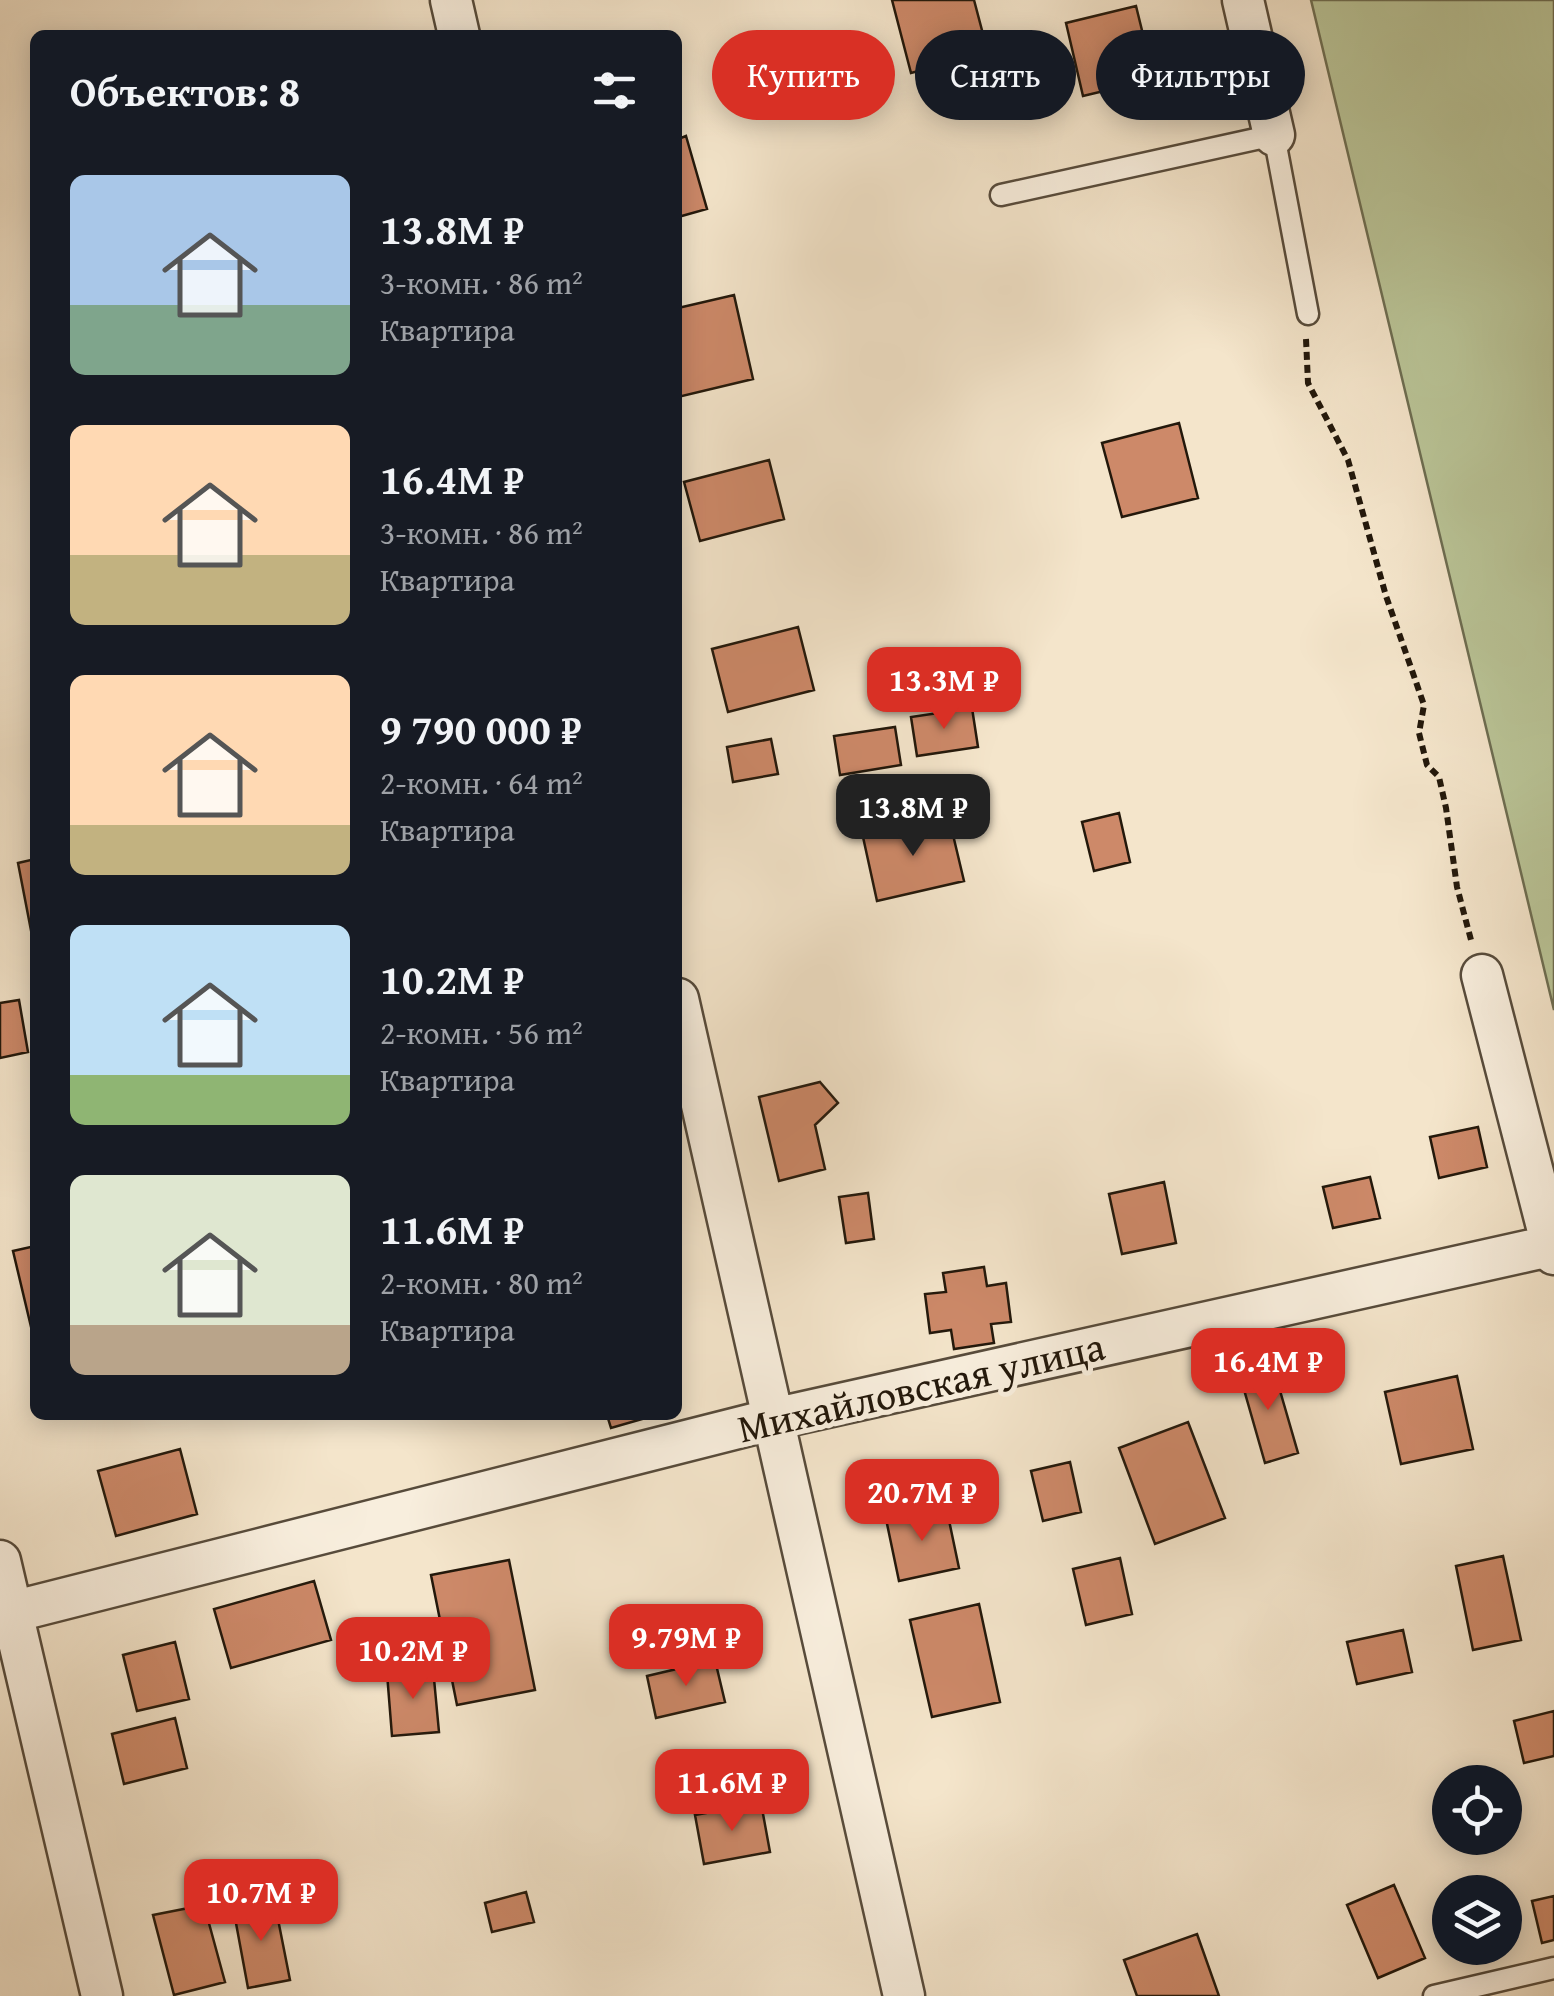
<!DOCTYPE html>
<html lang="ru">
<meta charset="utf-8">
<style>
:root{--surface:#171b24;--page:#242831;--text:#f1f3f6;--muted:#9ea1a6;--accent:#d93025}
body{margin:0;font-family:"Gentium Book Plus",serif;background:var(--page);color:var(--text);height:100vh;display:flex;flex-direction:column;font-size:38px;white-space:nowrap}
*{box-sizing:border-box;margin:0}
p{font-size:32px;color:var(--muted)}
.icon{flex:none;width:55px;height:55px;fill:none;stroke:currentColor;stroke-width:2;stroke-linecap:round;stroke-linejoin:round}
.map{position:relative;flex:1;overflow:hidden}
.sheet{position:absolute;left:30px;top:30px;width:652px;height:1390px;display:flex;flex-direction:column;background:var(--surface);border-radius:15px;box-shadow:0 5px 25px #0003}
.sheet>*{flex:none}
.top-card{position:absolute;left:712px;top:30px;width:690px;height:90px;display:flex;gap:20px}
.controls{position:absolute;left:1432px;top:1765px;display:grid;gap:20px}
.controls a{display:grid;place-items:center;width:90px;height:90px;border-radius:50%;background:var(--surface);box-shadow:0 5px 25px #0003;font-size:50px}
.price{position:absolute;translate:-50% -85px;padding:0 22px;border-radius:20px;background:var(--accent);color:#fff;font-size:32px;line-height:65px;filter:drop-shadow(0 2px 5px #0008)}
.price::after{content:'';position:absolute;left:50%;top:60px;width:30px;height:22px;margin-left:-15px;background:inherit;clip-path:polygon(0 0,100% 0,50% 100%)}
.price.selected{background:#222;color:#fff}
ul{padding:0;list-style:none}
li{display:flex;align-items:center;gap:30px;height:250px;padding:0 40px}
li span{display:grid;place-items:center;flex:none;width:280px;height:200px;border-radius:15px;color:#555}
li>.icon{margin-inline-start:auto}
span .icon{width:120px;height:120px;fill:#fffc;stroke-width:1}
li b{font-size:42px}
h2{display:flex;justify-content:space-between;align-items:center;height:120px;padding:0 40px;font-size:42px}
.pill{padding:0 35px;border-radius:45px;background:var(--surface);box-shadow:0 5px 25px #0003;font-size:35px;line-height:90px}
.pill.selected{background:var(--accent);color:#fff}
.map>svg:first-child{display:block}
</style>
<div class="map">
<svg width="1554" height="1996" viewBox="0 0 1554 1996">
<rect width="100%" height="100%" fill="#f4e5cb"/>
<filter id="stains"><feTurbulence type="fractalNoise" baseFrequency=".002" numOctaves="4"/><feColorMatrix values="0 0 0 0 .2 0 0 0 0 .09 0 0 0 0 .02 0 0 0 .5 -.17"/></filter>
<radialGradient id="worn" r=".72"><stop offset=".6" stop-color="#630" stop-opacity="0"/><stop offset="1" stop-color="#630" stop-opacity=".3"/></radialGradient>
<path fill="#bac598" stroke="#6e6e52" stroke-width="2.5" d="M1311 0H1554V1010Z"/>
<path fill="#cd8969" stroke="#23180b" stroke-width="2.5" d="M892 0H974L988 53 911 73Z
M1136 6 1154 79 1083 96 1066 23Z
M686 136 707 209 678 217V139Z
M734 295 753 379 678 397V308Z
M1179 423 1198 498 1122 517 1102 443Z
M769 460 784 519 700 541 684 482Z
M798 627 814 690 728 712 712 649Z
M972 708 978 747 917 756 911 717Z
M895 727 901 765 840 775 834 736Z
M771 739 778 774 733 782 727 747Z
M1119 813 1130 862 1094 871 1082 822Z
M949 818 964 881 877 901 863 837Z
M35 859V946H34L18 863Z
M19 1000 28 1052 0 1058V1003Z
M820 1082 838 1103 815 1125 825 1169 779 1181 759 1097Z
M1478 1127 1487 1167 1439 1178 1430 1137Z
M1370 1177 1380 1218 1333 1228 1323 1187Z
M1164 1182 1176 1243 1122 1254 1109 1194Z
M868 1193 874 1239 846 1243 839 1197Z
M35 1246V1331H32L13 1251Z
M984 1267 987 1286 1006 1283 1011 1322 991 1324 994 1343 954 1349 951 1330 930 1333 925 1294 946 1292 943 1273Z
M1272 1363 1298 1453 1265 1463 1239 1372Z
M1457 1376 1473 1449 1401 1464 1385 1392Z
M607 1415H656L611 1428Z
M1188 1422 1225 1518 1155 1544 1119 1448Z
M180 1449 197 1514 116 1536 98 1471Z
M1070 1462 1081 1512 1043 1521 1031 1471Z
M946 1506 959 1568 899 1581 886 1519Z
M1503 1556 1521 1640 1473 1650 1456 1566Z
M1120 1558 1132 1614 1086 1625 1073 1569Z
M509 1560 535 1690 457 1705 431 1575Z
M314 1581 331 1640 231 1668 214 1609Z
M979 1604 1000 1702 932 1717 910 1620Z
M1403 1630 1412 1672 1357 1684 1347 1642Z
M175 1642 189 1699 137 1711 123 1655Z
M715 1660 725 1702 656 1718 647 1676Z
M433 1668 439 1732 392 1736 387 1673Z
M1554 1711V1756L1524 1763 1514 1721Z
M175 1718 187 1768 124 1784 112 1734Z
M761 1803 770 1852 704 1864 695 1815Z
M1394 1885 1425 1958 1378 1978 1347 1905Z
M526 1892 534 1922 492 1932 485 1903Z
M1554 1896V1940L1542 1943 1532 1901Z
M274 1899 290 1980 248 1988 233 1907Z
M204 1905 225 1982 174 1995 153 1915Z
M1197 1934 1219 1996H1137L1124 1960Z"/>
<g fill="none" stroke-linecap="round" stroke-linejoin="round">
<defs>
<path id="service" d="M1001 195 1274 135 1308 314
M1434 1996 1554 1968"/>
<path id="minor" d="M451 0 459 35
M1243 0 1274 135
M1482 975 1554 1254
M678 999 904 1996
M0 1561 102 1996
M0 1615 773 1419 1554 1245"/>
</defs>
<use href="#service" stroke="#574b3b" stroke-width="25"/>
<use href="#minor" stroke="#574b3b" stroke-width="45"/>
<path stroke="#23180b" stroke-width="6" stroke-dasharray="8 5" stroke-linecap="butt" d="M1306 339 1308 383 1348 460 1386 596 1424 705 1419 733 1427 765 1439 777 1446 808 1457 887 1471 940"/>
<use href="#service" stroke="#f8eedd" stroke-width="20"/>
<use href="#minor" stroke="#f8eedd" stroke-width="40"/>
</g>
<g text-anchor="middle" stroke-width="10" stroke-linejoin="round" paint-order="stroke">
<g font-size="40" fill="#23180b" stroke="#f8eedd">
<text transform="translate(921 1387) rotate(-13)" y="14">Михайловская улица</text>
</g>
</g>
<rect width="100%" height="100%" filter="url(#stains)"/>
<rect width="100%" height="100%" fill="url(#worn)"/>
</svg>
<div class="controls">
<a><svg class="icon" aria-label="locate" viewBox="0 0 24 24"><circle cx="12" cy="12" r="6"/><path d="M12 2v4M12 18v4M2 12h4M18 12h4"/></svg></a>
<a><svg class="icon" aria-label="layers" viewBox="0 0 24 24"><path d="M12 4l9 5-9 5-9-5zM3 14l9 5 9-5"/></svg></a>
</div>
<b class="price" style="left:944px;top:732px">13.3M ₽</b>
<b class="price selected" style="left:913px;top:859px">13.8M ₽</b>
<b class="price" style="left:1268px;top:1413px">16.4M ₽</b>
<b class="price" style="left:922px;top:1544px">20.7M ₽</b>
<b class="price" style="left:686px;top:1689px">9.79M ₽</b>
<b class="price" style="left:413px;top:1702px">10.2M ₽</b>
<b class="price" style="left:732px;top:1834px">11.6M ₽</b>
<b class="price" style="left:261px;top:1944px">10.7M ₽</b>
<div class="top-card">
<a class="pill selected">Купить</a>
<a class="pill">Снять</a>
<a class="pill">Фильтры</a>
</div>
<section class="sheet">
<h2>Объектов: 8<svg class="icon" aria-label="filters" viewBox="0 0 24 24"><path d="M4 7h16M4 17h16"/><circle cx="9" cy="7" r="2"/><circle cx="15" cy="17" r="2"/></svg></h2>
<ul>
<li><span style="background:linear-gradient(#a9c7e8 65%,#7fa58c 0)"><svg class="icon" aria-label="home" viewBox="0 0 24 24"><path d="M3 11l9-7 9 7M6 9v11h12V9"/></svg></span><div><b>13.8M ₽</b><p>3-комн. · 86 m²</p><p>Квартира</p></div></li>
<li><span style="background:linear-gradient(#ffd9b3 65%,#c2b280 0)"><svg class="icon" aria-label="home" viewBox="0 0 24 24"><path d="M3 11l9-7 9 7M6 9v11h12V9"/></svg></span><div><b>16.4M ₽</b><p>3-комн. · 86 m²</p><p>Квартира</p></div></li>
<li><span style="background:linear-gradient(#ffd9b3 75%,#c2b280 0)"><svg class="icon" aria-label="home" viewBox="0 0 24 24"><path d="M3 11l9-7 9 7M6 9v11h12V9"/></svg></span><div><b>9 790 000 ₽</b><p>2-комн. · 64 m²</p><p>Квартира</p></div></li>
<li><span style="background:linear-gradient(#bfe0f5 75%,#8fb573 0)"><svg class="icon" aria-label="home" viewBox="0 0 24 24"><path d="M3 11l9-7 9 7M6 9v11h12V9"/></svg></span><div><b>10.2M ₽</b><p>2-комн. · 56 m²</p><p>Квартира</p></div></li>
<li><span style="background:linear-gradient(#dfe7d0 75%,#b9a48a 0)"><svg class="icon" aria-label="home" viewBox="0 0 24 24"><path d="M3 11l9-7 9 7M6 9v11h12V9"/></svg></span><div><b>11.6M ₽</b><p>2-комн. · 80 m²</p><p>Квартира</p></div></li>
</ul>
</section>
</div>
